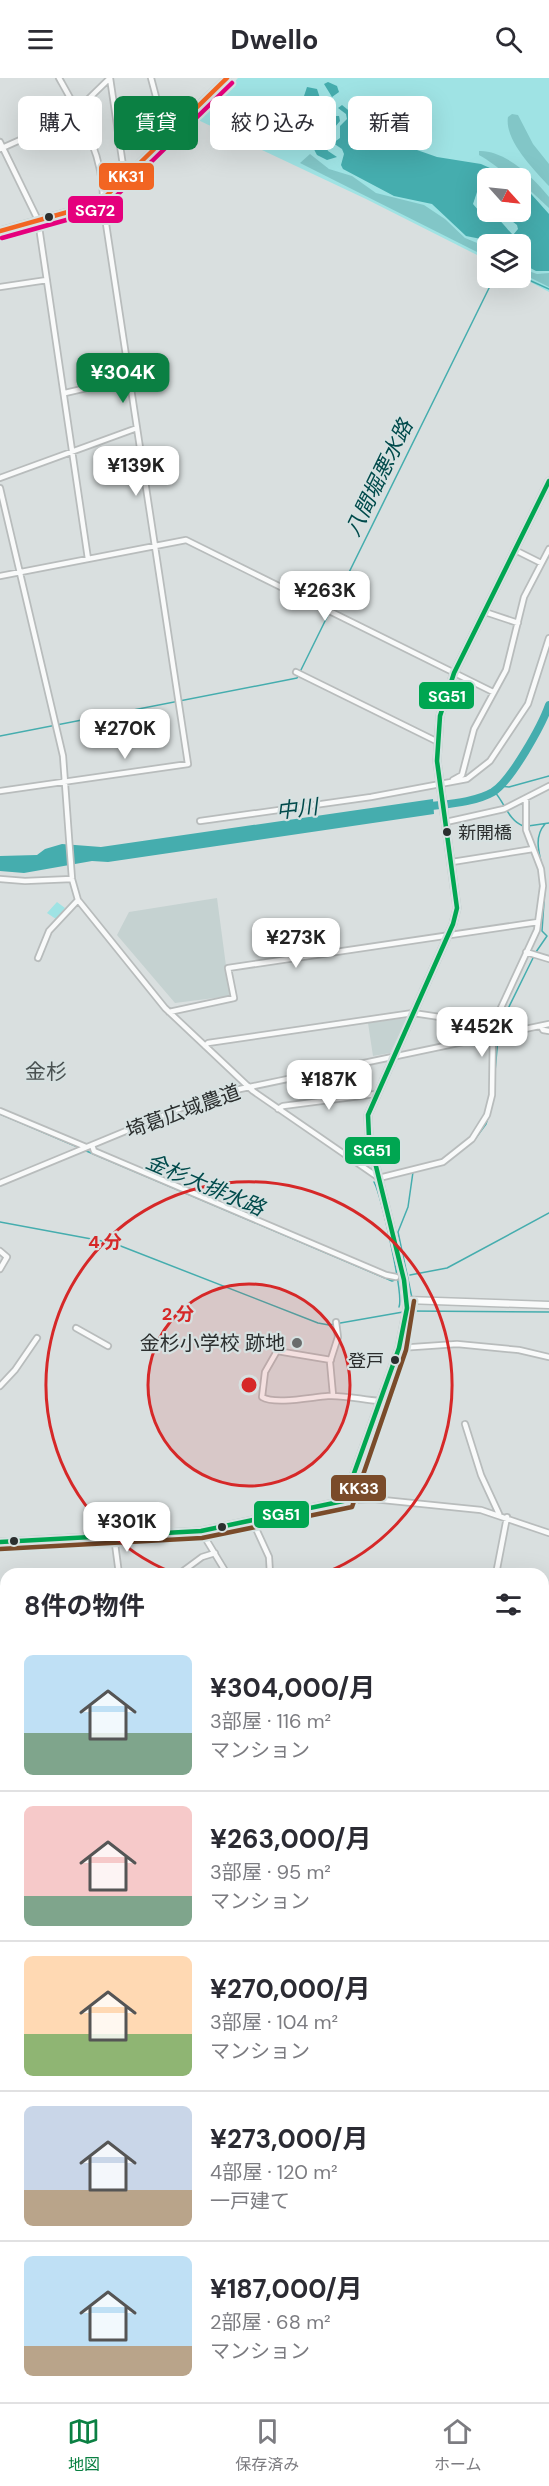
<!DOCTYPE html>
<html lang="ja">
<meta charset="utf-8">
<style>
:root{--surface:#fff;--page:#f7f7f7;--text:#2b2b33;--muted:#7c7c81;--line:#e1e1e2;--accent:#0b8043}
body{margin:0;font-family:"DM Sans","Noto Sans JP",sans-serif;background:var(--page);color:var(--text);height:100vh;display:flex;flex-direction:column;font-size:22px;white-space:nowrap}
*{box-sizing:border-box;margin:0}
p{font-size:20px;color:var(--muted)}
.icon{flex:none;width:33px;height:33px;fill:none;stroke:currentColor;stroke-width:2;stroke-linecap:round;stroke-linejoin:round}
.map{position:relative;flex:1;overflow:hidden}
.drawer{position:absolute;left:0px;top:1490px;width:549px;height:836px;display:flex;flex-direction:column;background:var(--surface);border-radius:18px 18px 0 0;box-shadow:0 6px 24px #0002}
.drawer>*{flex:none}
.banner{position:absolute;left:18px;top:18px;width:513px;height:54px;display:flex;gap:12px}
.needle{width:39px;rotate:117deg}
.fabs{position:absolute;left:477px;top:90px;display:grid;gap:12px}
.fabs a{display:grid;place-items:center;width:54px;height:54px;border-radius:9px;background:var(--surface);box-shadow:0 6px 24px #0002;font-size:30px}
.price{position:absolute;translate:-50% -51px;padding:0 14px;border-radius:12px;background:#fff;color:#222;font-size:20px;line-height:39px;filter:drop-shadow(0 2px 3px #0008)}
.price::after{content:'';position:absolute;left:50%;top:36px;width:18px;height:14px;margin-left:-9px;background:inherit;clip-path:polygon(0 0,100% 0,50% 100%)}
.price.current{background:var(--accent);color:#fff}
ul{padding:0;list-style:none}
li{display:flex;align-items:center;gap:18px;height:150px;padding:0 24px}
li+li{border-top:2px solid var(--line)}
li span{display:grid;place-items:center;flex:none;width:168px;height:120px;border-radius:9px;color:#555}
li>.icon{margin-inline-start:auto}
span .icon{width:72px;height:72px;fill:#fffc;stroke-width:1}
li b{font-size:26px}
h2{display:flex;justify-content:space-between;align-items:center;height:72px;padding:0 24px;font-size:26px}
.tag{padding:0 21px;border-radius:9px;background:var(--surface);box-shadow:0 6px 24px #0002;font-size:21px;line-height:54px}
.tag.current{background:var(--accent);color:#fff}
header{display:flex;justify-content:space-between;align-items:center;height:78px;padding:0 24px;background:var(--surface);font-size:27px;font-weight:700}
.menu{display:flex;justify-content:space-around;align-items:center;height:84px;border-top:2px solid var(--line);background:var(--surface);font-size:16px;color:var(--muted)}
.menu a{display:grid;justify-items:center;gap:3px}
.menu .current{color:var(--accent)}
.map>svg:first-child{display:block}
</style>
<header><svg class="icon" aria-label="menu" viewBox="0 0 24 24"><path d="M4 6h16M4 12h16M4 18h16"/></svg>Dwello<svg class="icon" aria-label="search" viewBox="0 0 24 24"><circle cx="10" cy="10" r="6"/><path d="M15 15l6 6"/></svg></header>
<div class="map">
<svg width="549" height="2324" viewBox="0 0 549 2324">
<rect width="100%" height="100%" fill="#d9dfdf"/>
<path fill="#c5d2d1" d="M217 820 230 918 175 925 117 857 129 834Z
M407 940 390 975 373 978 368 945Z
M0 2056H6V2094H0Z
M0 2105H6V2243L0 2241Z"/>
<path fill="#9fe3e4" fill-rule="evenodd" d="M238 0H549V214L521 199 520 166H488L487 182 366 121 198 42ZM488 100H520V134H488Z
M57 824 65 830 56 841 47 835Z
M0 2252 6 2253V2299L0 2297Z"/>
<path fill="#82c6c7" d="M512 36 518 37 533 66 549 86V108C535 93 504 62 508 39Z
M479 73C505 72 533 99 549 119V130L521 104 520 100C508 100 491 83 479 77Z
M310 76 329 91 352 98 376 115 424 127 445 141 465 160 487 169V179L300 85Z
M520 190 537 196 549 195V209L521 195Z"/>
<path fill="#45adae" d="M328 4 337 8 339 14 332 19 324 6Z
M307 9 317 11 320 20 306 30 297 41 284 37 278 31 279 20 298 22 304 18Z
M342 27 353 36 360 33 389 55 417 72 437 79 481 86 512 100H488L487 113 477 114 473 126 479 133C497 134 502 146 513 157L518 151 517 147 500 134H520L521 107 524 108 549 136V193H536L521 185 520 166H488L481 161 466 158 432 126 394 118 343 91 341 87 344 76 342 71 333 65 340 60V48L347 41 346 36 338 30Z
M332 38H339L340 43 335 49V57L325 65 328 73 337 79 327 82 317 77C304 54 317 52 332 38Z
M285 40 294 48 289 69 277 62 280 54 277 43Z
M433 721 434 736 108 784 92 783 24 795 0 793V778L37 777 45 771 62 766 101 769Z
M6 1677V1729L0 1730V1679Z
M543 1722 549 1723V1765H543Z
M176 2319 315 2321 446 2319 451 2324H236L230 2321 195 2324Z"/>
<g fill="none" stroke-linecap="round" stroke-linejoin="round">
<path stroke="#45adae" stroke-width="1.5" d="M391 27 399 32
M402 30 411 29 419 36 427 35
M520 198 549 211
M0 658 297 600 494 200
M500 708 509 709 549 698
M494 713C505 725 508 742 523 748
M528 748 549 745
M545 805C544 785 530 763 545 746
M536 874 547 858 542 853 545 809
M0 1036 80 1070
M475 1061 486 1046 492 1027 499 949 534 878
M84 1072 392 1203 398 1201
M456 1076 469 1066
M374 1104C381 1117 404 1217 399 1229
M0 1144 113 1165 318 1245 329 1247 403 1234
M410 1197 447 1190 549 1135
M412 1220 398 1154 408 1129 413 1094 440 1087
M408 1233 549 1234"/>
<path stroke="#45adae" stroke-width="8" d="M424 729C445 726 474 725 493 714 511 703 542 647 549 627"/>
<defs>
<path id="minor" d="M110 0 125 101
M151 0 167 60
M0 64 38 142 88 481
M0 71 47 50 77 32 110 0
M0 209 47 202
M65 315 130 300
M0 400 137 350
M0 410 63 678 72 801 78 822 165 930 253 1013 379 1100 443 1084 472 1061 487 1037 492 1017 493 947 537 852 543 808 541 791 526 752V720
M515 472 541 485
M0 498 186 462 493 614
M485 534 518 545
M296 594 436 663
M453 702 462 697 474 651 506 592 524 519 549 471
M0 713 188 686 103 126C105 79 81 39 59 0
M200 743 371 719 467 701 490 683 528 626 549 560
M446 744 504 731 549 708
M452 784 533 771
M0 801 25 803 72 801
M526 874 549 881
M38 880 49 853 78 822
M169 934 234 920 228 890 538 844
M541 948 543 952 549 953
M205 968 208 965 413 935 493 947
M278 1031 283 1028 376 1016
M0 1033 86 1069
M92 1067 94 1073 386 1197 396 1199
M0 1105 196 1024 240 1011 549 946
M0 1173 7 1179 0 1191
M76 1250 108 1268
M399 1270 457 1266 519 1272 549 1279
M331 1282 277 1273 265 1294 262 1319C275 1327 312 1319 328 1318 345 1317 363 1322 380 1323
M0 1308 15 1292 37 1260
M333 1317 330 1284 338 1259 336 1244
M465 1346 481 1397 499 1436
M348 1422 373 1421 481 1432 549 1455
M252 1442 269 1479 270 1496
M201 1453 227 1496
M114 1458 119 1496
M179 1496 202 1479 215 1475
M496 1496 507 1439
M0 1823H6
M0 1836H6
M0 1858 6 1850
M0 1867 6 1871
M543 1874H549
M6 1887 0 1896 6 1900
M0 1938 6 1930
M0 1952H6
M0 1993H5V1979
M2 2046 5 2005
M0 2099 6 2100
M543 2141 549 2143
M0 2247 6 2248
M543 2262 549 2235
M543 2311H549
M38 2319 40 2324
M215 2319 221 2324
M524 2324 526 2319"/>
<path id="major" d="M0 153 75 132 103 121 227 0
M407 1222 549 1227
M0 1464 201 1453 348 1422V1412L399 1270 407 1230 404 1202 369 1060 368 1037 453 846 457 830 437 683 440 638 454 595 549 403"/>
</defs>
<use href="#minor" stroke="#b8bcbc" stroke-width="8"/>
<use href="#major" stroke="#b8bcbc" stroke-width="9"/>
<use href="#minor" stroke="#f9fafa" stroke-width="4.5"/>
<use href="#major" stroke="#f9fafa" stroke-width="6"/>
<defs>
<path id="bus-1" d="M0 1464 201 1453 348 1422V1412L399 1270 407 1230 404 1202 369 1060 368 1037 453 846 457 830 437 683 440 638 454 595 549 403"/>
<path id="bus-2" d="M0 1471 202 1460 352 1429 406 1272 414 1223"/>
<path id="bus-3" d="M0 153 75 132 103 121 227 0"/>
<path id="bus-4" d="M2 160 77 139 107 127 232 5"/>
</defs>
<use href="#bus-1" stroke="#d7e1e1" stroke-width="9"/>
<use href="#bus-2" stroke="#d7e1e1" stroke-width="9"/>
<use href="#bus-3" stroke="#d7e1e1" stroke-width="9"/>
<use href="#bus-4" stroke="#d7e1e1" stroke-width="9"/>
<use href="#bus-1" stroke="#00a651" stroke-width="4.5"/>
<use href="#bus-2" stroke="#7a4b2a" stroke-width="4.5"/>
<use href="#bus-3" stroke="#f26522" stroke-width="4.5"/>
<use href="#bus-4" stroke="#e5007d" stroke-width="4.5"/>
</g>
<circle cx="249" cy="1307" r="101" fill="#d62828" fill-opacity=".12"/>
<g fill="none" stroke="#d62828" stroke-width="3">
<circle cx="249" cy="1307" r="101"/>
<path d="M173 1495A203 203 0 1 1 325 1495"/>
</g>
<g fill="#2b2e2e" stroke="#d7e1e1" stroke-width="2">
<circle cx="49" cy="139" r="5"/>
<circle cx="447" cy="754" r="5"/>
<circle cx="395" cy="1282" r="5"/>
<circle cx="222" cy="1449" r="5"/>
<circle cx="14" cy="1463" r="5"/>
</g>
<circle fill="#686c6c" stroke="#d7e1e1" stroke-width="2" cx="297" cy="1265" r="6"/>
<g text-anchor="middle" stroke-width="4.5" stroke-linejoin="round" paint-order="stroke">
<g font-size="18" fill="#2b2e2e" stroke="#d7e1e1" text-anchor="start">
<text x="458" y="761">新開橋</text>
<text x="384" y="1289" text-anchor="end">登戸</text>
</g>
<g font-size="20" fill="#2b2e2e" stroke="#d7e1e1">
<text transform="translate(183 1033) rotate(-20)" y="7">埼葛広域農道</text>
</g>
<g font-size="20" fill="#2b2e2e" stroke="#d7e1e1" text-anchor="end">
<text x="285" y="1272">金杉小学校 跡地</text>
</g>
<g font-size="21" font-style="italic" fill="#004a4b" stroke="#d7e1e1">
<text transform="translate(379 400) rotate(-64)" y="7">八間堀悪水路</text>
<text transform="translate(297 731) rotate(-7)" y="7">中川</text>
<text transform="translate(205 1107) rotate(23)" y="7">金杉大排水路</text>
</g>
<g font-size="21" fill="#495151" stroke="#d7e1e1">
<text x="46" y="1001">金杉</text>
</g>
</g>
<circle cx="249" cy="1307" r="9" fill="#d62828" stroke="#d7e1e1" stroke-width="3"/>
<g font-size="18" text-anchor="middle" font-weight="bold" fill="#d62828" stroke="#d7e1e1" stroke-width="4.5" stroke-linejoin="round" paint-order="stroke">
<text x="105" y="1170">4 分</text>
<text x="178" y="1242">2 分</text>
</g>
<g stroke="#d7e1e1" stroke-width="2">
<rect x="98" y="84" width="57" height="29" rx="6" fill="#f26522"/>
<rect x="67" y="117" width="57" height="29" rx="6" fill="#e5007d"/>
<rect x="418" y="603" width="57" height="29" rx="6" fill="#00a651"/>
<rect x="344" y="1058" width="57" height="29" rx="6" fill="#00a651"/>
<rect x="330" y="1396" width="57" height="28" rx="6" fill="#7a4b2a"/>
<rect x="253" y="1422" width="57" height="29" rx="6" fill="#00a651"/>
</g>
<g font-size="16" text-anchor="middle" font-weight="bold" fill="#fff">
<text x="126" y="104">KK31</text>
<text x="95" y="138">SG72</text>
<text x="447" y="624">SG51</text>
<text x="372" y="1078">SG51</text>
<text x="359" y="1416">KK33</text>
<text x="281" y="1442">SG51</text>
</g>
</svg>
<div class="fabs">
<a><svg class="needle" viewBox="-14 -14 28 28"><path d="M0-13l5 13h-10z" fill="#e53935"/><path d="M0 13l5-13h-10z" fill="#7c7c81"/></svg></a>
<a><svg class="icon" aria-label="layers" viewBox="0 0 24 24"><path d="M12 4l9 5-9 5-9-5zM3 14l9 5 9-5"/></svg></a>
</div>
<b class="price current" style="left:123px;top:326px">¥304K</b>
<b class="price" style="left:136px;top:419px">¥139K</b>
<b class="price" style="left:325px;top:544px">¥263K</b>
<b class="price" style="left:125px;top:682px">¥270K</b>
<b class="price" style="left:296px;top:891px">¥273K</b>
<b class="price" style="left:482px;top:980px">¥452K</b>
<b class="price" style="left:329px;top:1033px">¥187K</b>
<b class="price" style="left:127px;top:1475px">¥301K</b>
<div class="banner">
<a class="tag">購入</a>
<a class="tag current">賃貸</a>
<a class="tag">絞り込み</a>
<a class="tag">新着</a>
</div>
<section class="drawer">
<h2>8件の物件<svg class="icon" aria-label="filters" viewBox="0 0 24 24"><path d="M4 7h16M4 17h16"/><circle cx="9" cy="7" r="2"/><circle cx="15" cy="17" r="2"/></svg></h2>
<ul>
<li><span style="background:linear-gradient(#bfe0f5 65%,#7fa58c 0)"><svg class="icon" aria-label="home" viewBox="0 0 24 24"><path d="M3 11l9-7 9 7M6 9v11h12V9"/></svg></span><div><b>¥304,000/月</b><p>3部屋 · 116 m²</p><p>マンション</p></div></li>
<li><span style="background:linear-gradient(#f6c9c9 75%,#7fa58c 0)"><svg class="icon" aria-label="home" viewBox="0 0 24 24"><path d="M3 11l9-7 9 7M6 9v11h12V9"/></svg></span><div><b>¥263,000/月</b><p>3部屋 · 95 m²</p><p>マンション</p></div></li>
<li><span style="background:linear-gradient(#ffd9b3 65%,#8fb573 0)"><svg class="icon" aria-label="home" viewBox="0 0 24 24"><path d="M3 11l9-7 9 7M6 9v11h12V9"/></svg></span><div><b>¥270,000/月</b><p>3部屋 · 104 m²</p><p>マンション</p></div></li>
<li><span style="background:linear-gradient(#c9d6e8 70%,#b9a48a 0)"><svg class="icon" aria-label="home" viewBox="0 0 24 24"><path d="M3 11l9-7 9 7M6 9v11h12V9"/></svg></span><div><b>¥273,000/月</b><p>4部屋 · 120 m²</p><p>一戸建て</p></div></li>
<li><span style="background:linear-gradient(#bfe0f5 75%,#b9a48a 0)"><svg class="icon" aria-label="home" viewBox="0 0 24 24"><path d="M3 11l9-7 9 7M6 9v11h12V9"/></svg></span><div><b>¥187,000/月</b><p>2部屋 · 68 m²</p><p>マンション</p></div></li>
</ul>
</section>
</div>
<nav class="menu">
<a class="current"><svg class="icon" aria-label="map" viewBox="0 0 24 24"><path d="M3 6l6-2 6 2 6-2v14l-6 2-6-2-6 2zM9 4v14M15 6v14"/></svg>地図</a>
<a><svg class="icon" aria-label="saved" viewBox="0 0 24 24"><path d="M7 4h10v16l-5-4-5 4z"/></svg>保存済み</a>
<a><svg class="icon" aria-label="home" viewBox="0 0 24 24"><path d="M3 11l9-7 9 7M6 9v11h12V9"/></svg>ホーム</a>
</nav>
